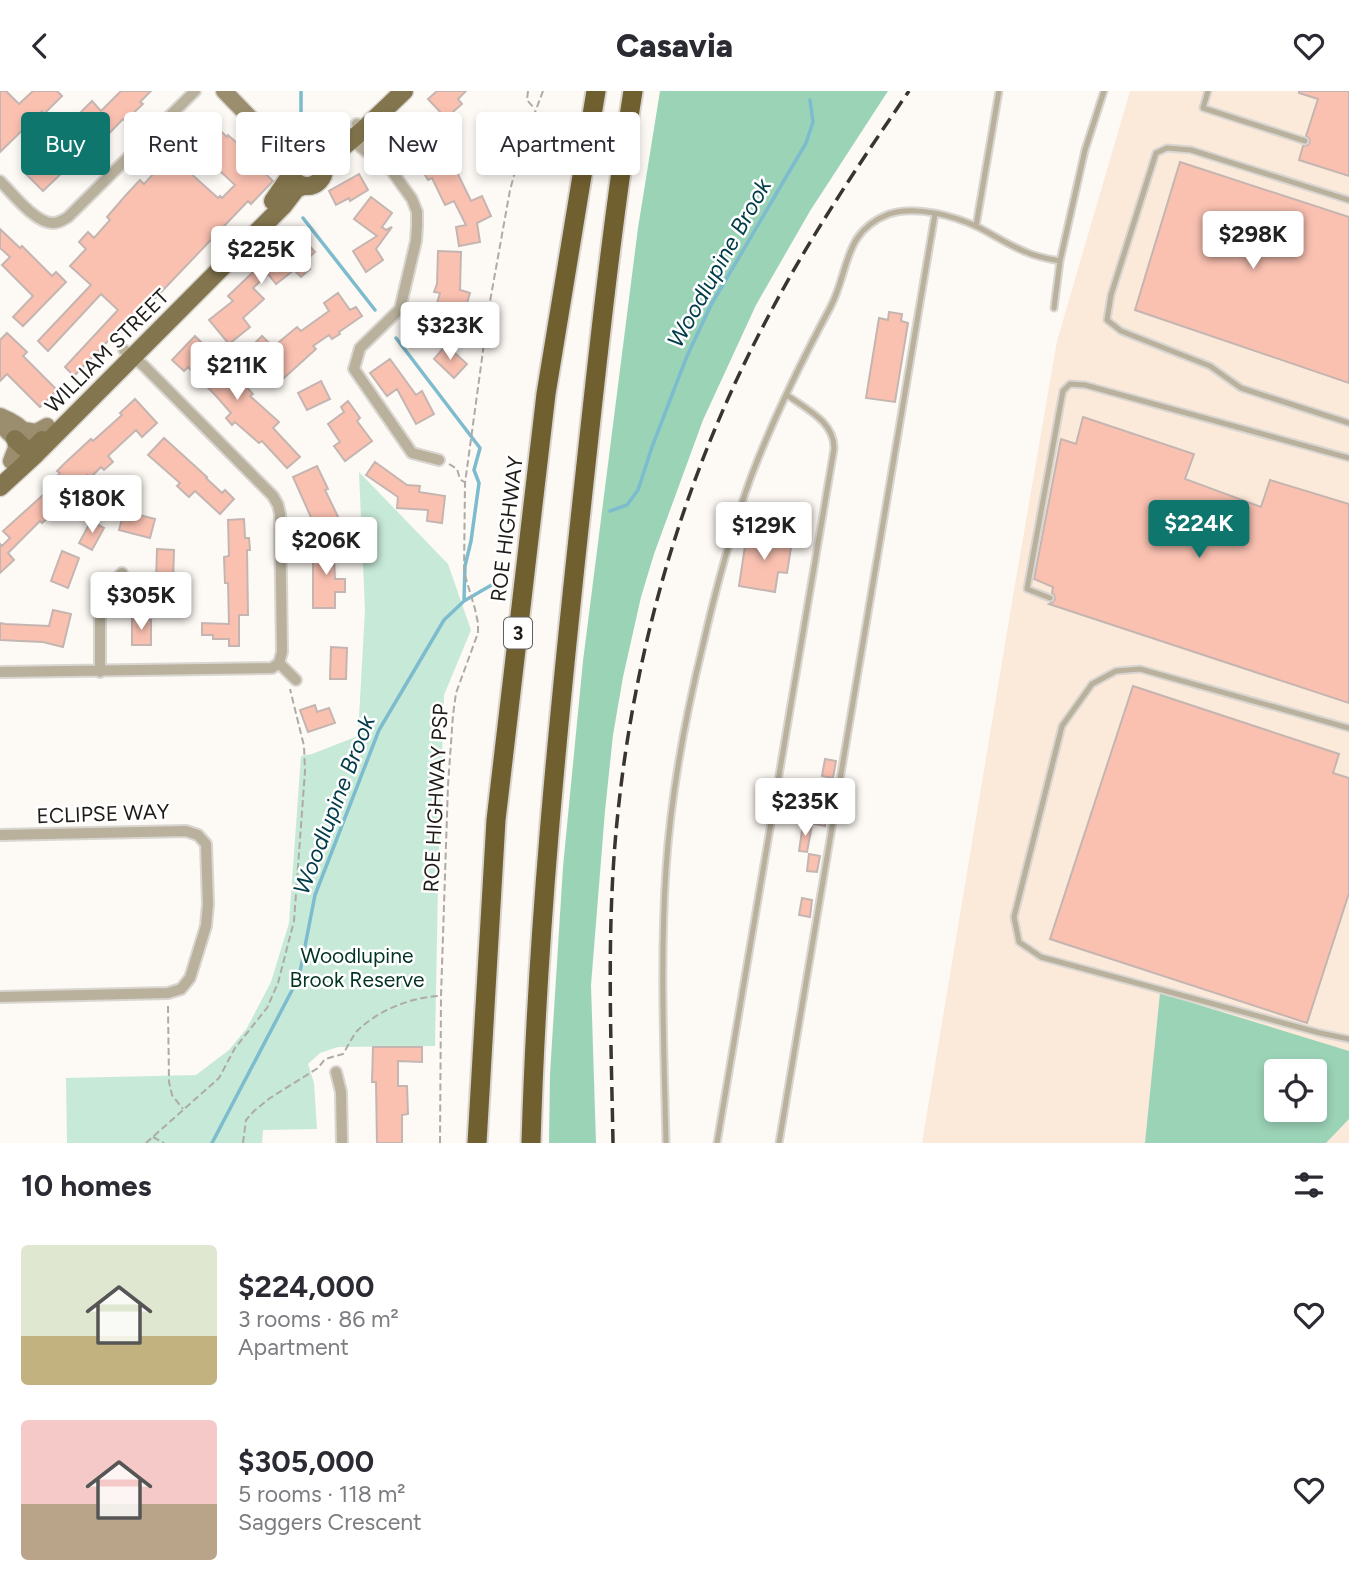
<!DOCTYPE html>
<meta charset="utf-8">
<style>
:root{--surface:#fff;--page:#f2f2f3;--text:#2b2b33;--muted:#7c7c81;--accent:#0f766e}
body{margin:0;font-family:Figtree,sans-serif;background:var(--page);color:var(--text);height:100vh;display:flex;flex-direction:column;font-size:26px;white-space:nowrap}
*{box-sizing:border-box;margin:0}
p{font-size:23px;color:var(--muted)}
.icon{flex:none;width:38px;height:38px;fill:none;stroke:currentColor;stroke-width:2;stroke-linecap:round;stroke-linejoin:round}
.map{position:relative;height:1052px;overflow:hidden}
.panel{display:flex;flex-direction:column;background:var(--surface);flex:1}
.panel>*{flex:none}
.guide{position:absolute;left:21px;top:21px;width:700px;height:63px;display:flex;gap:14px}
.buttons{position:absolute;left:1264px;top:968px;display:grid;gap:14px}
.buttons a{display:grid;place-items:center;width:63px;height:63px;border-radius:7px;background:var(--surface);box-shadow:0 4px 10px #0003;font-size:35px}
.price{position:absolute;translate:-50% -60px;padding:0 16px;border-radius:7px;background:#fff;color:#222;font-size:23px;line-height:46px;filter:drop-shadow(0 2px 4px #0008)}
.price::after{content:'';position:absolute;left:50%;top:42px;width:21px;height:16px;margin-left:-10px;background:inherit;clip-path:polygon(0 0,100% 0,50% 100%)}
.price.active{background:var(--accent);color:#fff}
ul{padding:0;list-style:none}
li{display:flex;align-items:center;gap:21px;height:175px;padding:0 21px}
li span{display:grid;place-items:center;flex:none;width:196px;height:140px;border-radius:7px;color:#555}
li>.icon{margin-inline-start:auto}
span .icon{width:84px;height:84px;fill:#fffc;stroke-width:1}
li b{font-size:30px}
h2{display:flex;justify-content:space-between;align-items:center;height:84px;padding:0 21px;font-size:30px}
.tag{padding:0 24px;border-radius:7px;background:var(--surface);box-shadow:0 4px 10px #0003;font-size:24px;line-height:63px}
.tag.active{background:var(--accent);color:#fff}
header{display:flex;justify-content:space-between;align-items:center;height:91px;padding:0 21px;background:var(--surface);font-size:32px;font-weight:800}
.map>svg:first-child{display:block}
</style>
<header><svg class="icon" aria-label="back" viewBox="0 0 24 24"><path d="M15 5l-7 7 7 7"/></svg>Casavia<svg class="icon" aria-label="heart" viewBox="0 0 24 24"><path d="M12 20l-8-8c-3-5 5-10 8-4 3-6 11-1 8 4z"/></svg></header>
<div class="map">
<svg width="1349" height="1052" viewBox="0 0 1349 1052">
<rect width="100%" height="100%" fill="#fdf9f4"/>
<path fill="#fbeada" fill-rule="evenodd" d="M1130 0H1349V1052H922L1011 517 1057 250ZM1276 980H1314V1018H1276Z"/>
<path fill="#c7e9d7" d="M359 381 448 473 471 539 444 604 438 792 435 955 338 956 320 962 308 973 314 992 317 1038 263 1039 262 1052H67L66 987 196 984 229 959 247 937 271 891 289 832 301 665 312 663 358 645 365 519Z"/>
<path fill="#9bd3b7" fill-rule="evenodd" d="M660 0H888L810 120 756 214 703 329 654 463 641 506 623 586 613 644 605 720 591 894 596 1052H549L550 983 563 776 583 570 638 137Z
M1160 902 1349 960V1028L1326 1052H1145ZM1314 980V1018H1276V980Z"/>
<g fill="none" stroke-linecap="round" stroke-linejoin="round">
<path stroke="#7dbbce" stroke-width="3.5" d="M301 21V0
M303 127 375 219
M396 247 480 357 474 379 479 392 471 450 465 475 464 510
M610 420 627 414 638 399 652 356 687 265 711 214 806 52 813 31 810 9
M212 1052 299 886 315 804 379 639 444 529 464 510 495 492"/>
</g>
<path fill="#fac1b1" stroke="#c5b5b1" stroke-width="2" fill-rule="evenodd" d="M0 0H6L19 13 33 0H57L62 5 44 23 42 20 0 61Z
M121 0H151L140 11 143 13 125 30 123 28 72 81 68 76 43 100 26 83 55 54 50 48 66 32 68 34 92 10 101 20Z
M437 0H466L458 8 462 13 446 27 428 8Z
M1299 0H1349V85L1299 69 1303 55 1308 54 1310 51 1309 47 1306 45 1318 8 1299 2Z
M409 25 428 43 439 60 446 56 456 71 453 73 471 110 482 105 491 125 477 132 480 151 459 155 456 136 466 134 454 110 445 114 432 87 428 89 423 81 427 79 414 59 412 61 393 42Z
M206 26 227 46 228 44 246 60 244 62 273 90 251 113 248 110 145 218 142 215 74 285 65 276 118 219 101 203 48 260 38 250 91 194 70 175 86 158 79 151 88 141 94 147 110 129 107 126 126 104 140 89 144 93ZM203 64 235 94 222 107 220 105 218 107 188 80Z
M1180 71 1349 126V292L1135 219Z
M359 83 368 99 350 110 349 107 336 114 329 100Z
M371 106 392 122 382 136 386 139 392 136 376 158 383 169 366 181 353 160 377 145 354 128Z
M0 138 20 157 22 155 52 185 56 181 66 191 23 235 13 226 33 205 2 174 10 166 0 157Z
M298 142 315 161 304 171 310 178 301 186 294 179 276 193 268 183 253 197 264 208 243 227 250 236 229 253 209 229 233 210 228 205 252 182V181Z
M438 160 461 161 460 199 470 202 460 237 461 238 449 252 432 236 447 220 436 216 440 202 434 201 437 193Z
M338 202 350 219 356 216 362 225 339 241 340 243 332 248 329 244 313 255 316 258 275 295 244 263 262 245 273 256 297 236 301 240 329 220 324 212Z
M889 221 902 223 901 230 908 232 895 311 866 307 879 227 888 229Z
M7 242 27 261 23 265 57 299 40 316 7 283 0 290V249Z
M195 245 207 257 200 263 229 294 237 286 253 303 250 305 279 331 273 337 300 366 287 377 262 350 259 352 235 331 232 334 226 327 231 322 217 306 188 276 184 280 172 269Z
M446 254 467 273 454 287 434 268Z
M390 268 416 304 422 300 434 323 416 333 397 298 387 305 370 282Z
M321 290 330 308 307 319 298 302Z
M135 308 157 332 142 346 136 339 108 365 113 371 104 379 101 376 90 387 87 384 60 412 62 414 42 432 40 430 8 462 14 469 0 482V453L2 455 10 447 3 440 53 395 50 392 60 382 57 380 65 372 91 348 93 350 122 324 120 322Z
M348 310 360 327 357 330 372 350 345 370 334 355 340 351 328 333 344 321 341 316Z
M1083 326 1194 363 1185 388 1261 416 1270 389 1349 413V612L1049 513 1053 511 1055 508 1054 504 1052 502 1053 496 1034 488 1061 348 1076 353Z
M164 347 207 386 206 387 222 402 225 399 234 408 220 423 195 400 189 406 177 395 180 392 148 364Z
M375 371 407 394 420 395 419 401 445 405 442 432 427 430 428 419 397 417 398 406 366 384Z
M317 375 328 398 325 399 342 434 323 443 318 431 314 433 293 386Z
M124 420 155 428 150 447 119 439Z
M244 428 245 447H249L250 459H247L248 524H239V555H229V548H213V544H202V532L229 533 228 492H225L224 466 229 465 228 429Z
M91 430 104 437 92 459 79 452Z
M747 442 792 450 787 482 778 481 775 501 739 495Z
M337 454V467H334L335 488H345V501H335V517H313V455Z
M157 458 174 459 173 492 156 491Z
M62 460 79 467 68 497 51 490Z
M53 519 71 523 63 556 43 551 0 549V532L5 533 49 535Z
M132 528 151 529V554H132Z
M331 556 347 557 346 588H330Z
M1133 595 1339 663 1333 682 1349 687V802L1307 932 1050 848Z
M315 614 317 621 329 617 335 632 308 641 300 619Z
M825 668 836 670 833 687 822 685Z
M817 717 827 718 825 735 814 733Z
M803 733 812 734 807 761 799 760Z
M809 763 820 765 817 781 807 780Z
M802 807 812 809 810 826 799 824Z
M373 956H422V971L398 970V995H407L408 1023 402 1024V1052H377L376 991H372Z"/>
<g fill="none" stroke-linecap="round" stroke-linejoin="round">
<defs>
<path id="lane" d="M1208 0 1203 17 1305 50
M1349 109 1191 59 1167 57 1156 62 1111 204 1107 229 1121 240 1210 275 1241 297 1349 332
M976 135 999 0
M1054 217 1060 170
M1050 507 1027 498 1063 300 1070 293 1085 294 1349 367
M1349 637 1140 578 1116 580 1092 593 1062 635 1014 826 1019 851 1041 866 1320 942 1349 948
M666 1052C664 961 660 869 666 778 671 703 685 627 703 554 716 497 731 441 751 386 773 328 801 271 830 217 850 180 842 141 889 123 916 114 955 125 980 137 995 145 1010 155 1026 161 1037 166 1048 168 1060 170L1085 59 1104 0
M717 1052 834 358C835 331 806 318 787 304
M779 1052 935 123"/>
<path id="street" d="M357 33 371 51 412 108 417 121V135L416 150 400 218 360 257 354 278 412 362 439 369
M347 41 358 54 384 75
M0 90C12 102 35 132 53 132 59 132 63 129 68 126L195 0
M279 572 296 589
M0 581 272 577 279 572 282 561 280 423 278 414 273 405 144 275 124 259
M100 581V518L105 500 122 482
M0 744 186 740 198 744 206 753 208 813 206 835 190 887 181 898 168 902 0 906
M336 981 341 1001 342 1052"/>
<path id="secondary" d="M224 0 262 39 290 76
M268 42 289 55 305 62
M0 325C22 334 36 345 26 370
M0 327 5 338 15 348 16 357 11 370
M24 339 36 341 47 335"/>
<path id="primary" d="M290 78a17 17 0 1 1 34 0a17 17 0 1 1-34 0Z
M323 79 332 65 362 40 404 0
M273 110 288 88 290 78
M15 348C27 360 30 363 42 349
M0 396 36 363 283 115 296 98 303 95"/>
<path id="highway" d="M477 1052 496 729 546 303 596 0
M531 1052C537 846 557 642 579 438 595 291 610 145 633 0"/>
</defs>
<use href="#lane" stroke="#d9d5d1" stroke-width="9"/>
<use href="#street" stroke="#d9d5d1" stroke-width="14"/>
<use href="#secondary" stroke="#d9d5d1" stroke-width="19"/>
<use href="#primary" stroke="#d9d5d1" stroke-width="21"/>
<use href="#highway" stroke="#d9d5d1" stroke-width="23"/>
<path stroke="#aeaaa6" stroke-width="2" stroke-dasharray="7 3.5" stroke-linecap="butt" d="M528 0 527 9 535 18
M449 373 457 378 460 388 464 391
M168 915 169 991 172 1004 183 1018
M153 1046 164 1052
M146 1052 219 987 235 957 267 917 278 892 294 830 305 680 304 655 290 598
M243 1052 246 1029 254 1020 270 1007 318 977 325 968 343 963C348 955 352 946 358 939 379 919 412 906 440 905
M440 1052 441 905 448 694 453 624 456 602 478 542V532L475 518 464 481 465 392 489 216 510 99 522 56 543 0"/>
<use href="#lane" stroke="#b9b19c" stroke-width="5"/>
<use href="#street" stroke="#b9b19c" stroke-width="10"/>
<use href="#secondary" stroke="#9a8e6e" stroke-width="16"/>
<use href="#primary" stroke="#83754d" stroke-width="18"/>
<use href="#highway" stroke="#705f2f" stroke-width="19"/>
<path stroke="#383430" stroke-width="3.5" stroke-dasharray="14 7" stroke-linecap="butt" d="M613 1052C611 941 606 831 618 721 636 548 687 377 769 224 810 146 859 73 909 0"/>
</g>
<g text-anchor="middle" stroke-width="5" stroke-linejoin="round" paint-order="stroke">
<rect fill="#fff" stroke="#625f5d" stroke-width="2" x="504" y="526.5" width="28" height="31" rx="5"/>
<g font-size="19" font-weight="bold" fill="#1f1b17">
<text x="518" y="549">3</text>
</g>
<g font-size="21" fill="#1f1b17" stroke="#fff">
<text transform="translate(107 260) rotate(-45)" y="7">WILLIAM STREET</text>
<text transform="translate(507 438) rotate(-83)" y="7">ROE HIGHWAY</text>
<text transform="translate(436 707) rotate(-87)" y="7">ROE HIGHWAY PSP</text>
<text transform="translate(103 723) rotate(-2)" y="7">ECLIPSE WAY</text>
</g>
<g font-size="21" fill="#033422" stroke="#fff">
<text x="357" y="872">Woodlupine<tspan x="357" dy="24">Brook Reserve</tspan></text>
</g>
<g font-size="23" font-style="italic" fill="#003b49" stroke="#fff">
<text transform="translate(719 172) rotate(-61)" y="8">Woodlupine Brook</text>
<text transform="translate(334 714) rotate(-69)" y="8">Woodlupine Brook</text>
</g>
</g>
</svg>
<div class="buttons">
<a><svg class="icon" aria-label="locate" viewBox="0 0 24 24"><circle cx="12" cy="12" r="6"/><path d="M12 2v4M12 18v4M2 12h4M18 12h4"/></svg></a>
</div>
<b class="price" style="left:1253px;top:180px">$298K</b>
<b class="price" style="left:261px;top:195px">$225K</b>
<b class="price" style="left:450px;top:271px">$323K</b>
<b class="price" style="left:237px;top:311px">$211K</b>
<b class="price" style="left:92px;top:444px">$180K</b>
<b class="price active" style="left:1199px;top:469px">$224K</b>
<b class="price" style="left:764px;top:471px">$129K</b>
<b class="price" style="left:326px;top:486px">$206K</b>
<b class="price" style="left:141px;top:541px">$305K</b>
<b class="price" style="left:805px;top:747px">$235K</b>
<div class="guide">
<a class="tag active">Buy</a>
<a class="tag">Rent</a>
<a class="tag">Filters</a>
<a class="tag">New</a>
<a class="tag">Apartment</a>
</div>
</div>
<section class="panel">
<h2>10 homes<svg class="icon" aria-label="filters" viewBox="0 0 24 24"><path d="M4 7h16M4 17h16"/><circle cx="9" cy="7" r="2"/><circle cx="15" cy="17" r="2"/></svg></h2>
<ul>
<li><span style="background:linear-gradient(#dfe7d0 65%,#c2b280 0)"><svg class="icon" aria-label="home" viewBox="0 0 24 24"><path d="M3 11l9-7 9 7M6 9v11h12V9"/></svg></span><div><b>$224,000</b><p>3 rooms · 86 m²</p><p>Apartment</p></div><svg class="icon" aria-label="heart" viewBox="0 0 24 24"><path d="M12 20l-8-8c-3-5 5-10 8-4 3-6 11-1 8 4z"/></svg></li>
<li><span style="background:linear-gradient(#f6c9c9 60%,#b9a48a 0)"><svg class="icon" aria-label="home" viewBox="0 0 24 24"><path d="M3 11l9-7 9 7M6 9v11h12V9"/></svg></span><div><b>$305,000</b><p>5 rooms · 118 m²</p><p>Saggers Crescent</p></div><svg class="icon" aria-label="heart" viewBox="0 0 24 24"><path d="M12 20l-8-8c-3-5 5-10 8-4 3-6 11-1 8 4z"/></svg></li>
</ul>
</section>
